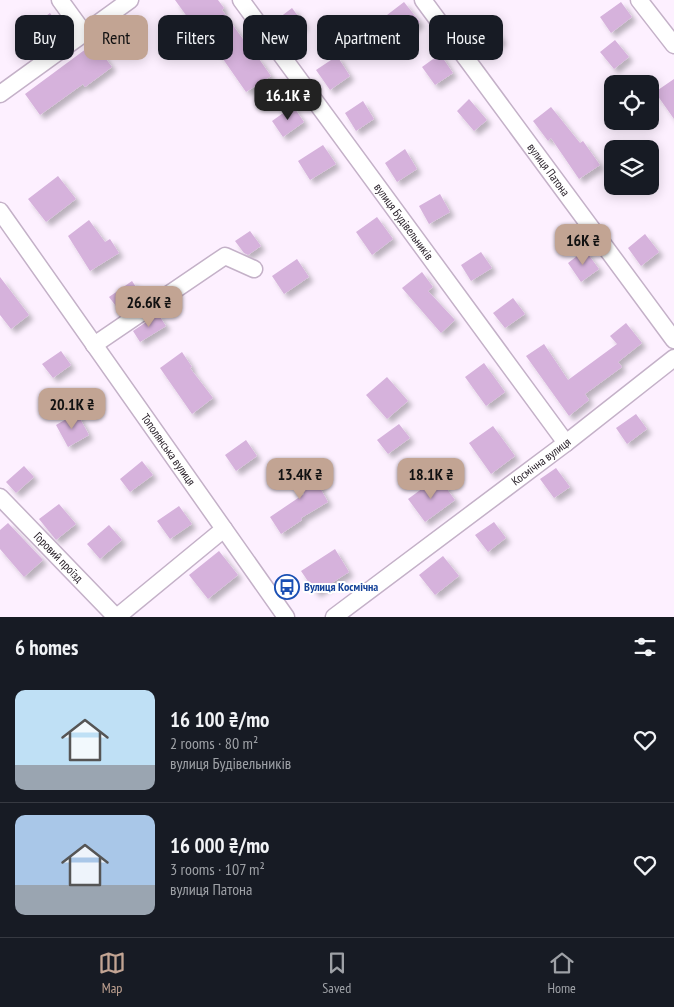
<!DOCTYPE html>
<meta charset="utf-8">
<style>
:root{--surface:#171b24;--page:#242831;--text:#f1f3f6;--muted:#9ea1a6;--line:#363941;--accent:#c2a493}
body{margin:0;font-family:"PT Sans Narrow",sans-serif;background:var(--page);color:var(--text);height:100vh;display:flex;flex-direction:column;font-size:19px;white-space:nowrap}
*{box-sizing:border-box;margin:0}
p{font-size:16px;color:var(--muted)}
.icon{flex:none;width:28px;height:28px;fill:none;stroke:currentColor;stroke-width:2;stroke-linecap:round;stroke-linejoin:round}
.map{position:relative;height:617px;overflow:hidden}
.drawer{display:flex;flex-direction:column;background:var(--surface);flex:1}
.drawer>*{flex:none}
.guide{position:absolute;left:15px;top:15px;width:645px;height:45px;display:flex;gap:10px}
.fabs{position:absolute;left:604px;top:75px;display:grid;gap:10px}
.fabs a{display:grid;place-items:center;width:55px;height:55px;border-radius:10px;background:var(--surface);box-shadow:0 2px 12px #0003;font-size:25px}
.price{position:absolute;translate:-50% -42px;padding:0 11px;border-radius:10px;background:var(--accent);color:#111;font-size:16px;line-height:32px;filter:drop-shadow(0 1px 2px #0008)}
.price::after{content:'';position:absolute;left:50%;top:30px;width:15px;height:11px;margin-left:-8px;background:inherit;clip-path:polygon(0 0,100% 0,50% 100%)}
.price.selected{background:#222;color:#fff}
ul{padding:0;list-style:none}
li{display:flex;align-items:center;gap:15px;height:125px;padding:0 15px}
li+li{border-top:1px solid var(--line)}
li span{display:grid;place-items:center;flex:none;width:140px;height:100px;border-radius:10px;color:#555}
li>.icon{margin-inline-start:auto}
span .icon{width:60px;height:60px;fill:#fffc;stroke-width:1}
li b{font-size:21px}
h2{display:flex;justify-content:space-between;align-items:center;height:60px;padding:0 15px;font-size:21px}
.chip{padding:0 18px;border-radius:10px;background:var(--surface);box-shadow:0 2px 12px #0003;font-size:18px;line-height:45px}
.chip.selected{background:var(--accent);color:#111}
.tabs{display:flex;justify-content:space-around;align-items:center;height:70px;border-top:1px solid var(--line);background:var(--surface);font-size:14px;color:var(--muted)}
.tabs a{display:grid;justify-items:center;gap:2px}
.tabs .selected{color:var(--accent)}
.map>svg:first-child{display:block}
</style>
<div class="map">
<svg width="674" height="617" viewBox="0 0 674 617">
<defs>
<filter id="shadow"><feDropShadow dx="4.5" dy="4.5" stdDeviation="2.5" flood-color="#0004"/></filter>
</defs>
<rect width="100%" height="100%" fill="#fdf0ff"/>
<path fill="#d6b2dc" filter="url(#shadow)" d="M175 0H218L224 8 222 10 258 60 259 59 271 76 246 92 200 26 196 29Z
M404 2 420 22 403 35 387 15Z
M621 2 632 17 611 33 600 17Z
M292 8 304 24 287 37 275 21Z
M50 13 62 30 42 45 29 28Z
M491 24 502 40 486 52 475 36Z
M615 40 629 57 614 69 600 52Z
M94 43 112 67 85 87 83 84 40 115 25 94Z
M440 54 453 73 435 85 422 67Z
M337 56 350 76 330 90 316 70Z
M674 79V119L655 92Z
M469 99 487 120 474 131 457 111Z
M363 101 374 119 356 131 345 113Z
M293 106 304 122 283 137 272 121Z
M551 107 580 143 583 141 600 165 579 179 551 138 548 141 533 121Z
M323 145 336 164 310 180 298 161Z
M405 149 417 169 397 182 385 163Z
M58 176 76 199 46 222 28 199Z
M440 194 450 212 429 224 419 206Z
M377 217 393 239 372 255 356 232Z
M89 220 105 242 110 239 119 253 90 271 68 236Z
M250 231 261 246 248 255 244 253 235 241Z
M645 234 659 252 641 266 628 248Z
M585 250 599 269 581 282 568 263Z
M481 252 492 268 471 281 461 265Z
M297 259 309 277 284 294 272 276Z
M422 272 433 287 428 291 455 320 441 333 402 288Z
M0 277 29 315 11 329 0 315Z
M132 281 144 299 122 314 109 297Z
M513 298 525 314 505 328 493 313Z
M158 314 166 326 140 342 133 331Z
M626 323 642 343 618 362 622 367 585 394 589 400 569 416 526 356 544 344 568 380 617 344 610 336Z
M61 351 71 365 53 378 42 364Z
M182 352 192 367 190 368 213 398 192 414 160 368Z
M484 363 505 392 486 406 465 377Z
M387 377 408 401 387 419 366 395Z
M77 413 89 435 68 447 56 425Z
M636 414 647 429 627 444 616 428Z
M399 424 410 438 388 454 377 440Z
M493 426 515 456 491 474 469 443Z
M246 440 257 456 236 471 225 455Z
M142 461 153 475 130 492 120 479Z
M305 461 328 502 301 518 302 520 281 534 270 517 304 494 290 469Z
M24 466 34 477 16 493 6 482Z
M556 468 570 487 554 498 540 479Z
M438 477 455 500 425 522 408 499Z
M59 504 76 524 56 540 39 519Z
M179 506 192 524 170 539 157 521Z
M494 522 506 538 488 552 475 535Z
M8 523 43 560 24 577 0 549V530Z
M109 525 122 540 100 559 87 544Z
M335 549 349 572 316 593 301 571Z
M219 551 238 575 208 599 189 575Z
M443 556 459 576 435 595 419 575Z"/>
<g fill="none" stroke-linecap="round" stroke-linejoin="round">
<defs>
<g id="minor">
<path d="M60 0 84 33"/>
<path id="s1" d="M241 0 566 443"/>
<path id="s2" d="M423 0 674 340"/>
<path d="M639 0 674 45"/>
<path d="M0 94 130 0"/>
<path id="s3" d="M0 211 286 617"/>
<path d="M94 345 225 256 254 269"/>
<path id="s4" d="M0 497 116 617"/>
<path d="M117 617 224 529"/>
<path id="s5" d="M334 617 566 443 674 358"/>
</g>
</defs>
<use href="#minor" stroke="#c4b1c8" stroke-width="19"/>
<use href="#minor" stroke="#fff" stroke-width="16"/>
</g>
<defs>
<symbol id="bus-ring" viewBox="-11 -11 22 22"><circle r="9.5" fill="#fff" stroke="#1a4fb4" stroke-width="1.5"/><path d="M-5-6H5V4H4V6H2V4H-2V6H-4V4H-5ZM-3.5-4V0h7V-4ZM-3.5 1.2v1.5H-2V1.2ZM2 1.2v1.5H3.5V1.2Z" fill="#1a4fb4"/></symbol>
</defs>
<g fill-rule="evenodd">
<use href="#bus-ring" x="273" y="573" width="28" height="28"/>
</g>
<g text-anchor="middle" stroke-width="4" stroke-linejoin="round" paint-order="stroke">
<g font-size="12" fill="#29212a" stroke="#fff">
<text dy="4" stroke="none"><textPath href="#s2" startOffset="211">вулиця Патона</textPath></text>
<text dy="4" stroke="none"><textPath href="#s1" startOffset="275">вулиця Будівельників</textPath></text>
<text dy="4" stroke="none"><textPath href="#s3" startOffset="292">Тополянська вулиця</textPath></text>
<text dy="4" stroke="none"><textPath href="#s5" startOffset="259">Космічна вулиця</textPath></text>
<text dy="4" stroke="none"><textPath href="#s4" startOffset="84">Горовий проїзд</textPath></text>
</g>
<g font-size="12" font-weight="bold" fill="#164399" stroke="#fff" text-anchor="start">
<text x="304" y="591">Вулиця Космічна</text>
</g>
</g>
</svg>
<div class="fabs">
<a><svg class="icon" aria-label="locate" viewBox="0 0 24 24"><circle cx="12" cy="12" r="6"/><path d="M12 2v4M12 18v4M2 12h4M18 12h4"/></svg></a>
<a><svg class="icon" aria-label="layers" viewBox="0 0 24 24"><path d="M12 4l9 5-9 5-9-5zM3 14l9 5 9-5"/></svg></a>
</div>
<b class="price selected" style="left:288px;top:121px">16.1K ₴</b>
<b class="price" style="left:583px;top:266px">16K ₴</b>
<b class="price" style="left:149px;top:328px">26.6K ₴</b>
<b class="price" style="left:72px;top:430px">20.1K ₴</b>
<b class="price" style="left:300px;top:500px">13.4K ₴</b>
<b class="price" style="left:431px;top:500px">18.1K ₴</b>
<div class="guide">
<a class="chip">Buy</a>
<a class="chip selected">Rent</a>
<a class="chip">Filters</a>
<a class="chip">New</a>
<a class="chip">Apartment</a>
<a class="chip">House</a>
</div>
</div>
<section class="drawer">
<h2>6 homes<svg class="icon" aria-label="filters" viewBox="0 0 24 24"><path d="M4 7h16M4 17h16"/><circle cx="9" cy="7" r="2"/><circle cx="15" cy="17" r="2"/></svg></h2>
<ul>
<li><span style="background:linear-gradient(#bfe0f5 75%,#9aa5b1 0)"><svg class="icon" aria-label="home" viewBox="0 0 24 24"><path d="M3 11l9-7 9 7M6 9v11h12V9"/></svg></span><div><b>16 100 ₴/mo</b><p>2 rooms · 80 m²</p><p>вулиця Будівельників</p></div><svg class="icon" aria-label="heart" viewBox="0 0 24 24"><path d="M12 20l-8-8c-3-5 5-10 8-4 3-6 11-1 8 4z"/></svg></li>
<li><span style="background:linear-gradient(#a9c7e8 70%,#9aa5b1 0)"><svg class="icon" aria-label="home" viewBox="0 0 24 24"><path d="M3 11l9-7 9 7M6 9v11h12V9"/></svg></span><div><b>16 000 ₴/mo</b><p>3 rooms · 107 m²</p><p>вулиця Патона</p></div><svg class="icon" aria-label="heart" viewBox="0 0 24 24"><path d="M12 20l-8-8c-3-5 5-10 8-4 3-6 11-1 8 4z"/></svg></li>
</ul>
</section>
<nav class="tabs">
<a class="selected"><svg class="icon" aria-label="map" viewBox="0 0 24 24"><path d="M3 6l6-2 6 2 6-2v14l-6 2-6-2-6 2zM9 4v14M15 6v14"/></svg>Map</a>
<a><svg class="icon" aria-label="saved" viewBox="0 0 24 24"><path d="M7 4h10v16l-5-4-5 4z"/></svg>Saved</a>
<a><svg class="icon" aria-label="home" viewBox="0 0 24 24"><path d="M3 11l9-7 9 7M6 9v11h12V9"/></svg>Home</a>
</nav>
